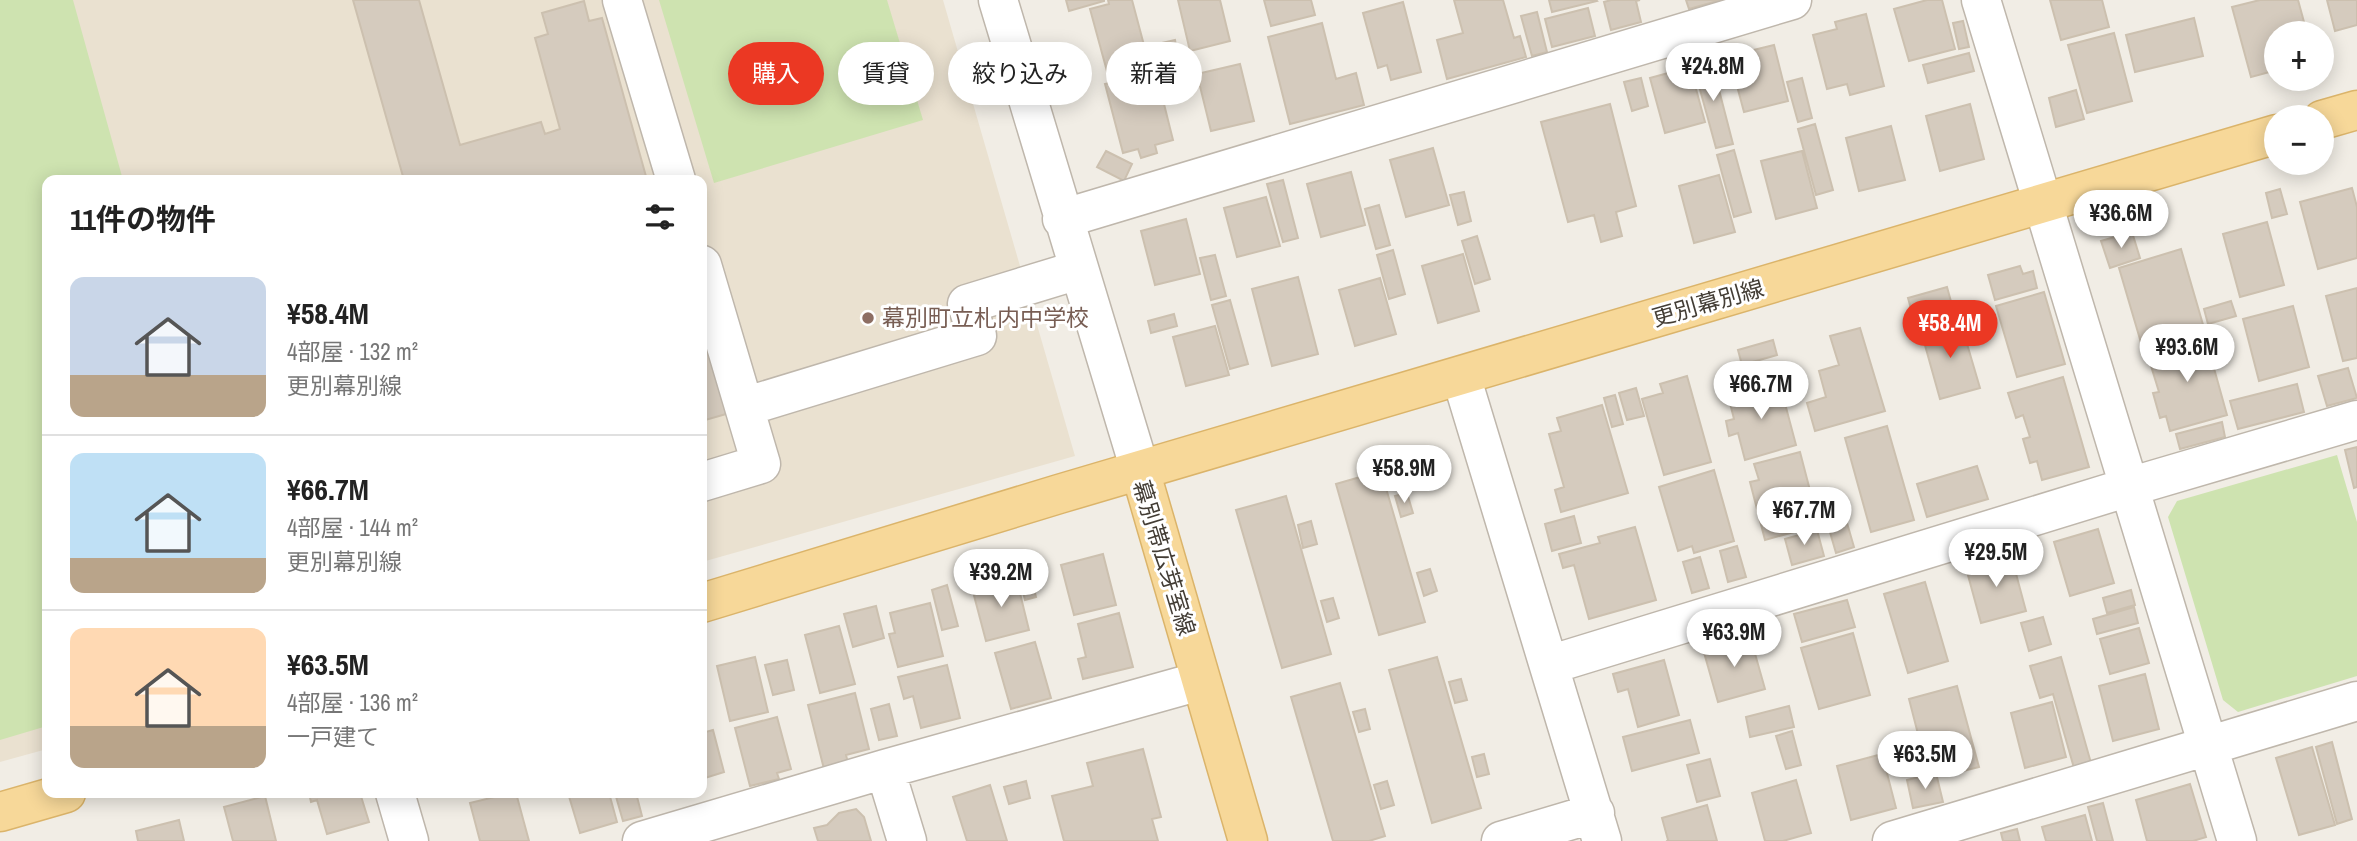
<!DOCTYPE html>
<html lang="ja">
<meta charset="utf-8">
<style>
:root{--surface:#fff;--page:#f2f2f2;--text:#222;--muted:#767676;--line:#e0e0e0;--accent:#eb3823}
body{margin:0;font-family:"Archivo Narrow","Noto Sans JP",sans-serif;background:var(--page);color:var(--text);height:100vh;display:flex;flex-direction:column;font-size:26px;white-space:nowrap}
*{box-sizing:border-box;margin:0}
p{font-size:23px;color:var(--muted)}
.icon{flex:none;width:38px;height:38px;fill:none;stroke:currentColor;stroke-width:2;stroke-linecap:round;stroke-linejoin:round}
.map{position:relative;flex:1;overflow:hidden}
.details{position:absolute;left:42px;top:175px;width:665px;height:623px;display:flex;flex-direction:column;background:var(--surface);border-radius:14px;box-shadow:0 4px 18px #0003}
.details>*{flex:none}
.banner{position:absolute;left:728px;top:42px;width:665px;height:63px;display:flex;gap:14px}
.controls{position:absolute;left:2264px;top:21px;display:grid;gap:14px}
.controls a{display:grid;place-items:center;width:70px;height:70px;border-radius:50%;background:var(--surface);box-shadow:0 4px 18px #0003;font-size:35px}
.price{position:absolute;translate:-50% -60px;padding:0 16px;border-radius:24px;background:#fff;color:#222;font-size:23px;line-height:46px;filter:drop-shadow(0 2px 4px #0008)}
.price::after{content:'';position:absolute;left:50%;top:42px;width:21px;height:16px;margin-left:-10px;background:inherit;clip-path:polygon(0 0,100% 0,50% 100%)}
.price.active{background:var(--accent);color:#fff}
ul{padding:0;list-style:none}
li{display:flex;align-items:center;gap:21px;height:175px;padding:0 28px}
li+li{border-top:2px solid var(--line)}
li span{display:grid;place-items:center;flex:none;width:196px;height:140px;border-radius:14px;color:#555}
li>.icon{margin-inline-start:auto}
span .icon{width:84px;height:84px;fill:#fffc;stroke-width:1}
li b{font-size:30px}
h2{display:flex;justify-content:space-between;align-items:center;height:84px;padding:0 28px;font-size:30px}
.pill{padding:0 24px;border-radius:32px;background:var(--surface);box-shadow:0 4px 18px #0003;font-size:24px;line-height:63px}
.pill.active{background:var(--accent);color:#fff}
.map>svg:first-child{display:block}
</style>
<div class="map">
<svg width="2357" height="841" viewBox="0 0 2357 841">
<rect width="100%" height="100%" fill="#f1ede5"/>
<path fill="#eae1d0" d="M0 0H943L1075 456 702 562V180H47V749L0 762Z"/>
<path fill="#cee3b0" d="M0 0H73L123 180H47V726L0 740Z
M659 0H887L923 120 714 183Z
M2337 455 2357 522V676L2238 712 2223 700 2168 517 2177 501Z"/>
<path fill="#d5cbbe" stroke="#ccc0af" stroke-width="2" d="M353 0H419L460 145 541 122 545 134 560 129 535 38 548 34 542 13 584 1 589 21 602 18 647 180H404Z
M1066 0H1104V1L1069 11Z
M1108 0H1132L1149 64 1108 75 1090 9 1109 4Z
M1178 0H1220L1230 41 1190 51Z
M1264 0H1311L1315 15 1271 26Z
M1454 0H1503L1514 38 1520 36 1526 57 1447 79 1437 40 1463 33Z
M1549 0H1596L1597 1 1552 12Z
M1611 0H1640L1636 1 1641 22 1611 30 1604 2Z
M1686 0H1721L1689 9Z
M1927 0H1942L1955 49 1909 61 1894 9Z
M2050 0H2102L2109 27 2061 40Z
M2260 0H2298L2307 33H2277V70L2251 77 2232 7Z
M2327 0H2357V25L2335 31Z
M1403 2 1421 72 1391 80 1387 65 1378 68 1363 13Z
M1588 8 1595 36 1552 47 1545 19Z
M1537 12 1547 52 1532 56 1521 16Z
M1866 14 1884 86 1850 95 1847 84 1827 89 1813 35 1837 29 1835 22Z
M2194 18 2203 56 2135 72 2126 35Z
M1963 21 1969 47 1959 49 1953 23Z
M1322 23 1336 79 1356 73 1364 105 1290 124 1268 37Z
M2114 33 2132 101 2087 113 2068 45Z
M1175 40 1179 61 1157 65 1153 45Z
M1774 45 1788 101 1744 112 1729 56Z
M1969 53 1974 71 1928 83 1923 65Z
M1711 59 1733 144 1716 148 1693 64Z
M1240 64 1254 121 1211 131 1197 74Z
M1690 67 1705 122 1665 133 1650 78Z
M1156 72 1173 140 1155 145 1157 153 1141 158 1138 149 1123 153 1105 84Z
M1641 78 1648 106 1632 111 1624 82Z
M1802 78 1812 118 1798 122 1787 82Z
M2076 90 2084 119 2056 127 2049 98Z
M1610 104 1636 206 1616 212 1622 236 1601 242 1594 215 1568 222 1541 122Z
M1970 104 1984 159 1940 171 1926 116Z
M1815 124 1833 190 1816 195 1798 129Z
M1891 126 1905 180 1859 191 1846 138Z
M1433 148 1449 205 1406 217 1390 160Z
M1734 150 1751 212 1734 217 1717 155Z
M1106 151 1132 164 1124 181 1097 167Z
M1802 151 1817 208 1776 219 1761 161Z
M1351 172 1365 225 1321 237 1307 184Z
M1719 175 1735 232 1694 243 1679 186Z
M1283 180 1298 238 1283 242 1267 184Z
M2352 188 2357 207V258L2318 269 2300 202Z
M2280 189 2287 214 2272 218 2266 193Z
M1464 192 1471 221 1458 225 1450 195Z
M1266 197 1280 246 1237 257 1224 208Z
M1379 205 1390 245 1376 249 1365 209Z
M1186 219 1200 274 1155 285 1141 231Z
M2267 222 2284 285 2240 297 2223 234Z
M2132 232 2140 258 2110 268 2101 241Z
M1477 236 1490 279 1475 284 1462 241Z
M2181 249 2204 328 2142 346 2119 268Z
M1393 250 1405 294 1389 299 1377 255Z
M1463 254 1479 311 1438 323 1422 266Z
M1215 255 1226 296 1211 300 1200 258Z
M2020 266 2023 274 2033 271 2037 288 1995 300 1988 275Z
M1298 277 1318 354 1272 366 1252 289Z
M1380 278 1396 334 1355 346 1339 290Z
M1947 287 1955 316 1916 327 1908 298Z
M2357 288V358L2343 361 2326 296Z
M2044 292 2065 364 2017 377 1996 306Z
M1230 300 1248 364 1230 369 1212 305Z
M2231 301 2236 316 2208 324 2204 309Z
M2293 306 2309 367 2259 381 2243 319Z
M1174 314 1177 326 1151 333 1148 321Z
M1960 320 1980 388 1940 399 1921 331Z
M702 324 733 412 702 421Z
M1215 326 1229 375 1186 386 1173 337Z
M1860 328 1885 411 1815 431 1807 403 1826 397 1819 371 1839 365 1830 336Z
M2205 336 2227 415 2170 431 2166 416 2160 418 2153 393 2159 392 2147 353Z
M1773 340 1777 355 1742 365 1738 350Z
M2348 368 2357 398 2327 406 2318 376Z
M1687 376 1711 462 1664 475 1642 399 1663 393 1660 384Z
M2063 377 2089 467 2042 480 2037 461 2030 463 2023 439 2030 437 2023 415 2016 418 2008 393Z
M1779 381 1796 445 1745 460 1738 433 1729 436 1726 421 1734 419 1728 395Z
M2297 384 2304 412 2238 429 2230 401Z
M1636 388 1644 416 1627 420 1619 393Z
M1615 395 1623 424 1612 427 1604 398Z
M1602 405 1628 493 1561 512 1555 490 1564 487 1549 434 1561 431 1557 418Z
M2222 422 2225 437 2180 449 2176 434Z
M1887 426 1914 520 1871 532 1845 438Z
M2357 447V487L2354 488 2345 450Z
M1800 452 1819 525 1765 540 1750 482 1759 480 1754 464Z
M1977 466 1988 499 1927 517 1917 484Z
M1714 470 1734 541 1694 553 1692 546 1678 551 1659 487Z
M1381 471 1425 622 1379 635 1336 484Z
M1407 493 1413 513 1401 517 1395 496Z
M1286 496 1331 654 1282 668 1236 510Z
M1574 516 1581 543 1552 551 1545 524Z
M1845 516 1854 547 1836 553 1827 522Z
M1311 521 1317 544 1303 548 1298 525Z
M1635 527 1656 600 1589 619 1574 565 1563 568 1559 554 1600 543 1598 537Z
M2098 529 2114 583 2070 596 2054 542Z
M1817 530 1824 556 1792 565 1785 539Z
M1737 546 1746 577 1728 582 1720 551Z
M1103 554 1116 605 1074 615 1061 565Z
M2011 555 2026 611 1981 623 1966 568Z
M1700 557 1709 588 1692 593 1683 562Z
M1029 569 1036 597 1025 600 1018 572Z
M1430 569 1437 591 1424 596 1417 573Z
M1016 577 1029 630 986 641 972 588Z
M1925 582 1948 661 1908 673 1884 594Z
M947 585 958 626 942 630 932 590Z
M2131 590 2135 605 2107 613 2103 598Z
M1333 598 1339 618 1327 622 1321 601Z
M1847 600 1855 627 1802 642 1794 614Z
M930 603 943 656 898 667 889 634 895 633 890 613Z
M876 606 884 638 853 647 844 614Z
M2134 607 2138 623 2097 634 2093 619Z
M1119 613 1133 667 1083 679 1078 659 1086 657 1078 624Z
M2043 617 2051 644 2029 651 2021 623Z
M839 626 855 684 820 693 805 635Z
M2139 628 2149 663 2110 674 2100 639Z
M1853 633 1870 695 1819 709 1801 648Z
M1750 636 1765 689 1718 702 1703 649Z
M1035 642 1051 698 1011 709 995 653Z
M755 657 768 712 730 721 717 666Z
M1437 657 1481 808 1432 823 1389 670Z
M2061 657 2091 763 2074 768 2053 694 2040 698 2030 666Z
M787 660 794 690 773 695 765 665Z
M1664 660 1679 715 1638 727 1628 689 1618 692 1613 674Z
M947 665 960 718 921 728 913 696 904 699 898 677Z
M2145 674 2159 729 2113 741 2099 686Z
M1461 679 1467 700 1455 703 1449 682Z
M1340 683 1385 836 1369 841H1333L1291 697Z
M1957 686 1979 767 1963 771 1960 760 1927 769 1909 699Z
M855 693 869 749 846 755 848 763 824 769 808 705Z
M2052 702 2066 757 2025 768 2011 713Z
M889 704 897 736 879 740 871 709Z
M1789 706 1794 727 1750 737 1746 717Z
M1365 709 1370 729 1359 732 1353 712Z
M777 717 791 769 777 773 779 779 750 786 735 728Z
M1690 720 1699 753 1632 771 1623 737Z
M713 730 724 772 705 778 702 766V733Z
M1792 731 1801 765 1786 769 1776 736Z
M2332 742 2352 819 2337 824 2316 747Z
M2312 747 2335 825 2299 835 2276 758Z
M1143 749 1161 817 1152 819 1158 841H1064L1052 796 1093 786 1087 763Z
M1484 754 1489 774 1477 777 1472 757Z
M1882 754 1896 808 1851 820 1837 766Z
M1710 759 1720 796 1697 802 1687 765Z
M1936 773 1943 802 1913 808 1907 780Z
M1796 780 1811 833 1783 841H1765L1752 793Z
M1026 781 1030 798 1009 804 1004 787Z
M1387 781 1394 805 1381 809 1374 785Z
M2190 784 2206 837 2193 841H2147L2136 800Z
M990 785 1007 841H967L953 797Z
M309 793H360L369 822 327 834 317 800 311 802Z
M511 793H516L529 841H480L470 803Z
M568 793H609L617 822 580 833Z
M615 793H636L642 816 623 821Z
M265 796 276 841H233L224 807Z
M2103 803 2113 841H2097L2088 807Z
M1707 805 1717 841H1667L1668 840 1662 818Z
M856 809 864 817 871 841H818L814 828 827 825 839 813Z
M2085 815 2092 841H2046L2042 827Z
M179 820 184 841H138L136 831Z
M2017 829 2020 841H2003L2001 833Z"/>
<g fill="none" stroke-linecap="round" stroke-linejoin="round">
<defs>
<path id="minor" d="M622 0 676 180
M998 0 1140 470
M1981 0 2237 841
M1062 219 1792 0
M702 265 761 464 702 482
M1461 376 1602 841
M744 407 977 336 967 304 1078 270
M1549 665 2129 487 2357 420
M885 769 907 841
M395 793 409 841
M642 841 885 769 1200 681
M1501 841 1595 813
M1892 841 2357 701"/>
<path id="major" d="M2322 120 2357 110
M1140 470 1248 841
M702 603 1059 494 2277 134
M0 812 66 793"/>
</defs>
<use href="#minor" stroke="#bfb7ac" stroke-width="41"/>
<use href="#major" stroke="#dbb46a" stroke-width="41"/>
<use href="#minor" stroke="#fff" stroke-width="38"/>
<use href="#major" stroke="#f7d899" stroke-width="38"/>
</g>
<circle fill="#8d6e63" stroke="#fff" stroke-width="2.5" cx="868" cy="318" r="7"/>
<g text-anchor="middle" stroke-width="6" stroke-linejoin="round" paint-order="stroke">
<g font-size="23" fill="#433d35" stroke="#fff">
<text transform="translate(1708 303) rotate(-16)" y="8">更別幕別線</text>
<text transform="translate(1164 558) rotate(73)" y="8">幕別帯広芽室線</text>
</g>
<g font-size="23" fill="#785e54" stroke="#fff" text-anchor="start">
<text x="882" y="326">幕別町立札内中学校</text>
</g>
</g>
</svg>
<div class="controls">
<a>+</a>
<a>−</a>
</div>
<b class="price" style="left:1713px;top:103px">¥24.8M</b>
<b class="price" style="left:2121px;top:250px">¥36.6M</b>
<b class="price active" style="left:1950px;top:360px">¥58.4M</b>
<b class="price" style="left:2187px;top:384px">¥93.6M</b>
<b class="price" style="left:1761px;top:421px">¥66.7M</b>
<b class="price" style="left:1404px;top:505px">¥58.9M</b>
<b class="price" style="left:1804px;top:547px">¥67.7M</b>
<b class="price" style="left:1996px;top:589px">¥29.5M</b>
<b class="price" style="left:1001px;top:609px">¥39.2M</b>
<b class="price" style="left:1734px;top:669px">¥63.9M</b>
<b class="price" style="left:1925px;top:791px">¥63.5M</b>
<div class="banner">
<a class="pill active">購入</a>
<a class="pill">賃貸</a>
<a class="pill">絞り込み</a>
<a class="pill">新着</a>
</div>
<section class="details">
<h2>11件の物件<svg class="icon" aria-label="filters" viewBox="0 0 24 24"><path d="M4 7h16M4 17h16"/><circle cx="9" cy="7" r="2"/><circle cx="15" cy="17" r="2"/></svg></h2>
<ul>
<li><span style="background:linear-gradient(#c9d6e8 70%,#b9a48a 0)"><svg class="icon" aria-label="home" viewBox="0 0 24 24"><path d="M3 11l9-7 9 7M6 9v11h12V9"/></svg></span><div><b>¥58.4M</b><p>4部屋 · 132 m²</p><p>更別幕別線</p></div></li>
<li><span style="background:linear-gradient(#bfe0f5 75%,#b9a48a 0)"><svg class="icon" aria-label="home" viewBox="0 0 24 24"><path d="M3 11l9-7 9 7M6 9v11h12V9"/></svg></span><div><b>¥66.7M</b><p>4部屋 · 144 m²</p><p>更別幕別線</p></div></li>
<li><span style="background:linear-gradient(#ffd9b3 70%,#b9a48a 0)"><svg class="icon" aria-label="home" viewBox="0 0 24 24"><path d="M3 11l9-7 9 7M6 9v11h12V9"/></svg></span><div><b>¥63.5M</b><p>4部屋 · 136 m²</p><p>一戸建て</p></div></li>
</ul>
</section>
</div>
